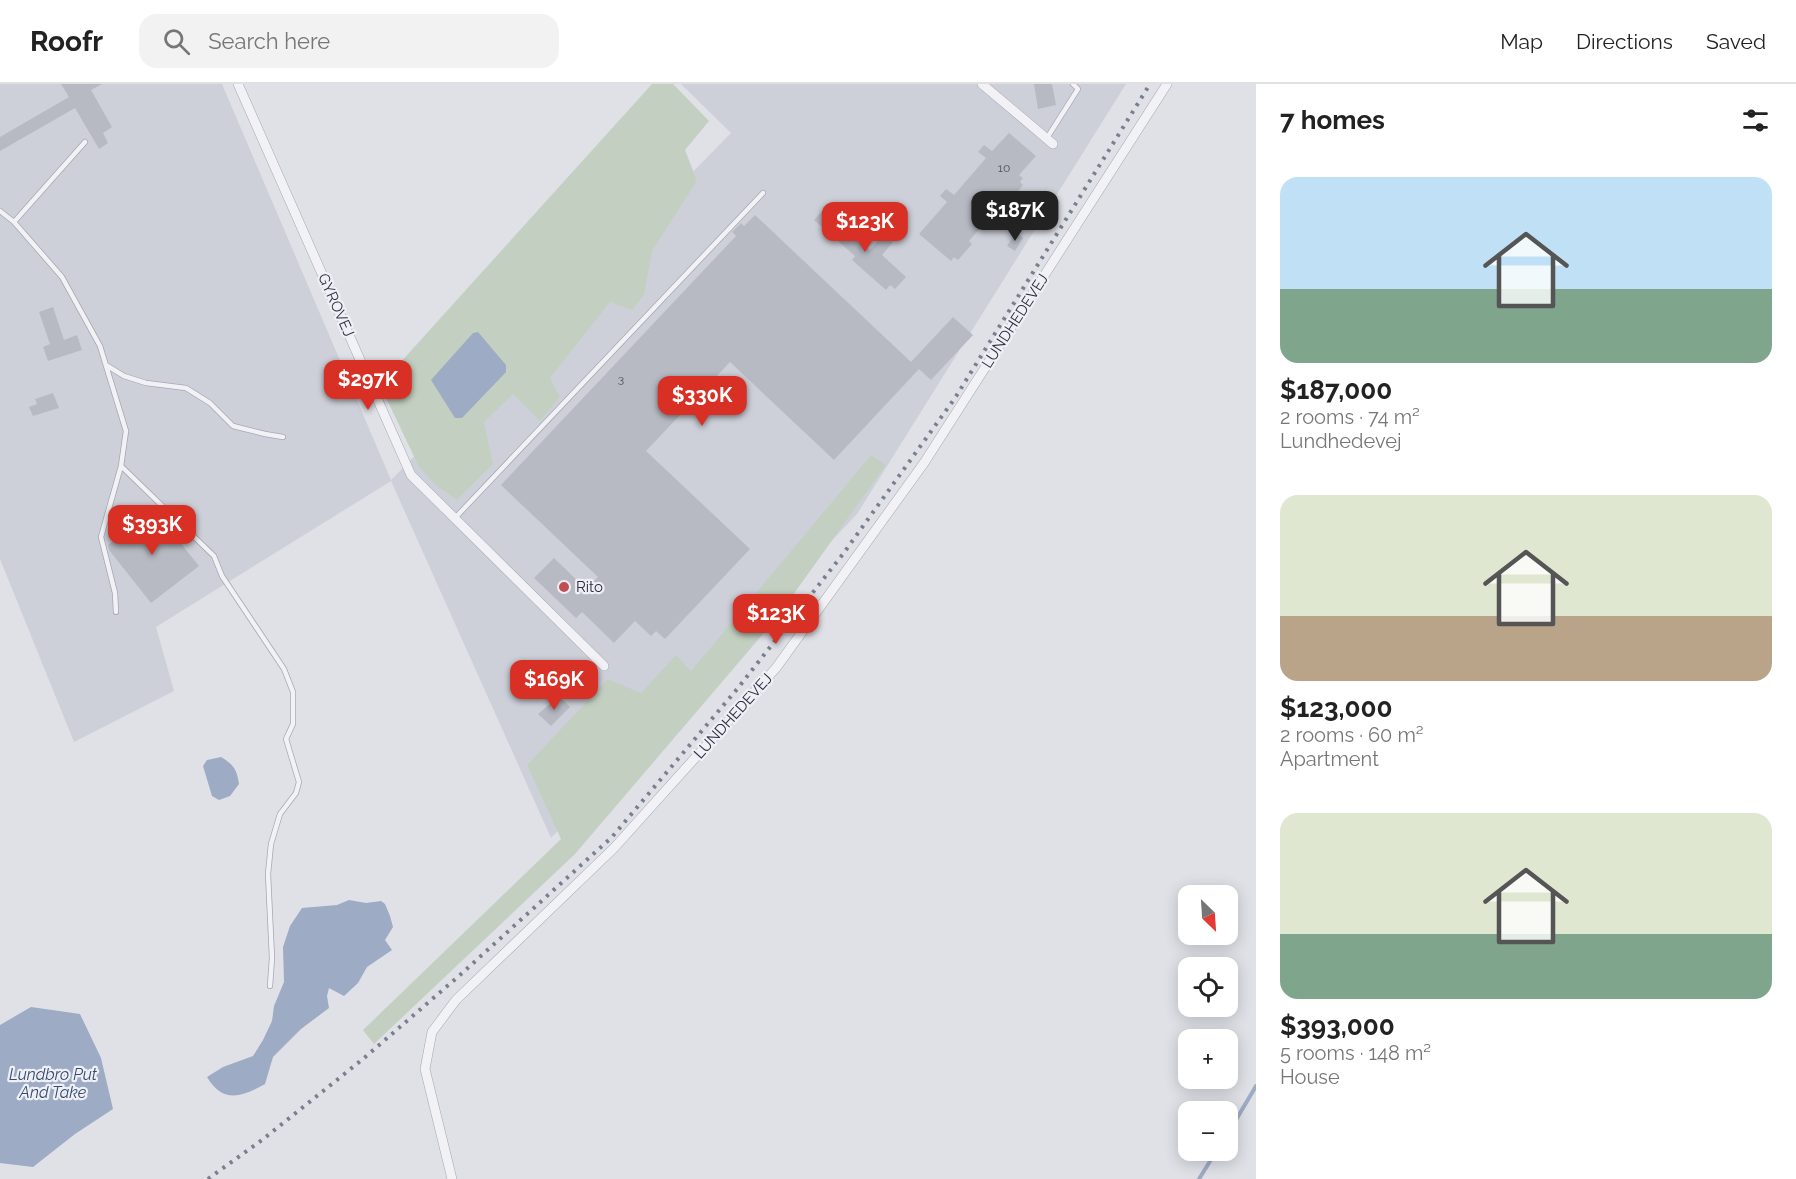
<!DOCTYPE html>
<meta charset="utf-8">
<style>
:root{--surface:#fff;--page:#f2f2f2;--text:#222;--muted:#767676;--line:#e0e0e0;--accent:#d93025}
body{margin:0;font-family:Raleway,sans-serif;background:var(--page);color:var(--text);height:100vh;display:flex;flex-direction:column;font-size:22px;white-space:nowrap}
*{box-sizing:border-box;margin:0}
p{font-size:20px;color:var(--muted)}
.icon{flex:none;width:33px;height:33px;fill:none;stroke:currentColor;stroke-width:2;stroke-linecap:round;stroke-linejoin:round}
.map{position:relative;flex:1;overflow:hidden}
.drawer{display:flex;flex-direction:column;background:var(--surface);width:540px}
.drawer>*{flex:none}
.needle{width:39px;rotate:155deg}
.fabs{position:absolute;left:1178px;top:801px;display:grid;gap:12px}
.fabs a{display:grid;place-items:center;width:60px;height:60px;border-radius:12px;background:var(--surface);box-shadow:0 3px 15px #0003;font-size:30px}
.price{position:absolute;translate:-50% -51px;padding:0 14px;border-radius:12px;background:var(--accent);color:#fff;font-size:20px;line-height:39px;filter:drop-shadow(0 2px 3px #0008)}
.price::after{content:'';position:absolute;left:50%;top:36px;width:18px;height:14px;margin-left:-9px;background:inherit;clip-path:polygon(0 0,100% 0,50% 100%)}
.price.selected{background:#222;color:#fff}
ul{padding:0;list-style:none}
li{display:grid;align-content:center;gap:12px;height:318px;padding:0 24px}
li span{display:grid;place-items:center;height:186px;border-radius:18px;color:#555}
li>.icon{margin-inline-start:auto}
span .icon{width:108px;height:108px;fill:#fffc;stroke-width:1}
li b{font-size:26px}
h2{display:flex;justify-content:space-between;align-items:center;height:72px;padding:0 24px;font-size:26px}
header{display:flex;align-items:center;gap:36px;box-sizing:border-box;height:84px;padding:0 30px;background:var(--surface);border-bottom:2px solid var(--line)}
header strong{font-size:28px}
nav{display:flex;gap:33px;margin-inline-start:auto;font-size:21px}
.search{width:420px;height:54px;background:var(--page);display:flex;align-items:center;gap:15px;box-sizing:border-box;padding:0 21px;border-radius:18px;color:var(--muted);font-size:22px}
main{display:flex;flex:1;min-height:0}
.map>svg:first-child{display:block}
</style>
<header>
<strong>Roofr</strong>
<div class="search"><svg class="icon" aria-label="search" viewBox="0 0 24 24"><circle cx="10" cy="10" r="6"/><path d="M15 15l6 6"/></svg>Search here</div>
<nav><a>Map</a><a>Directions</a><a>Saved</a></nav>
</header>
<main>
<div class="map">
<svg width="1256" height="1095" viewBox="0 0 1256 1095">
<rect width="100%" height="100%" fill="#dfe1e7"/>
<path fill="#ced0d9" d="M0 0H222L391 396 731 49 681 0H1126L857 430 551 754 391 397 156 543 174 607 74 658 0 475Z"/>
<path fill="#c3d0c1" d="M652 0H673L709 37 685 66 697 97 652 167 644 211 632 226 610 218 550 294 560 313 540 337 513 310 484 338 493 380 457 416 437 402 419 383 380 301Z
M871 371 886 381 775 536 575 770 374 960 363 946 561 755 527 681 608 595 641 609 676 571 691 587Z"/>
<path fill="#9dabc4" d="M478 248 506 281V288L462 334H455L431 296 473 249Z
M221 673C234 681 237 686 239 700L230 712 219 716 212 712 203 682 207 676Z
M349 816 366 819 381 817 385 820 390 832 393 843 385 856 392 866 367 883 358 899 344 912 329 904 327 912 329 924 301 945 273 973 265 1000C242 1013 223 1020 207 993L223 983 253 972 263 956 272 937 274 922 284 898 283 863 290 842 302 824 337 821Z
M31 923 80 930 101 974 113 1025 75 1050 33 1083 0 1079V941Z"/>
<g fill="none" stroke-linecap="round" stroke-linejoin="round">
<path stroke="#9dabc4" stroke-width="4" d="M1227 1051 1256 1002
M1199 1095 1217 1066"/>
</g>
<path fill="#b7bac3" d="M61 0H102L91 6 112 43 103 49 108 59 99 65 75 24 0 67V53L69 13Z
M1034 0H1052L1056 21 1038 25Z
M1009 49 1036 72 1019 91 1023 94 1020 98 1023 101 1009 118 1005 115 969 157 972 160 958 176 954 173 951 177 919 150 947 118 940 112 946 105 954 111 986 74 978 68 984 61 992 67Z
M823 126 870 166 884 150 893 158 882 171 906 193 895 205 890 201 886 206 852 176 855 172 814 136Z
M755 131 911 278 953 233 973 251 931 296 919 285 834 376 730 278 646 367 750 465 665 555 656 547 651 552 635 537 614 559 582 528 576 534 534 494 554 474 586 505 598 493 501 401 736 152 732 148 741 139 744 142Z
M1016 149 1023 154 1015 167 1007 162Z
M53 223 64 256 77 251 82 266 48 277 43 263 50 260 39 228Z
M53 309 59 324 33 332 29 323 37 320 35 315Z
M153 425 199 482 151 519 109 466 108 461Z
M559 612 570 623 551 642 538 630Z"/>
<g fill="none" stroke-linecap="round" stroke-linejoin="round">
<defs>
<path id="service" d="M1047 54 1078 5 1073 0
M0 127 14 138 85 58
M14 138 62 193 100 262 126 347 121 382 101 453 115 509 116 528
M106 281 124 292 146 299 186 304 210 319 233 342 265 350 283 353
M121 382 214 472 222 492 284 585 293 608V640L286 655 299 698 296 709 280 730 271 760 268 790 272 874 270 902
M455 434 763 109"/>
<path id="minor" d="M238 0 411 391 604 582
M982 0 1053 60
M452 1095 425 985 432 948 456 916 614 764 776 584 924 379 1167 0"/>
</defs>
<use href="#service" stroke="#a5a8b1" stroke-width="6"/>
<use href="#minor" stroke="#a5a8b1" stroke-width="10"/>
<use href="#service" stroke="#f2f2f6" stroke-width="4.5"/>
<use href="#minor" stroke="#f2f2f6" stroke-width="9"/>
<path stroke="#7a7f8f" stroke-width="4" stroke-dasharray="3 6" stroke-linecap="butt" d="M208 1095 262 1056 363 975 460 891 612 753 738 604 843 470 955 314 1150 0"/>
</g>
<circle fill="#c14f52" stroke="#eef0f5" stroke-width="2" cx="564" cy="503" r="6"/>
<g text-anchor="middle" stroke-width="4.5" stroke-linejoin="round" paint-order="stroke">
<g font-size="12" fill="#4d515e">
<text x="1004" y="88">10</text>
<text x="621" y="299">3</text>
</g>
<g font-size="15" fill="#2a2e3d" stroke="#eef0f5">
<text transform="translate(336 221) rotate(66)" y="5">GYROVEJ</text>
<text transform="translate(1015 237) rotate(-57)" y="5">LUNDHEDEVEJ</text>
<text transform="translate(733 632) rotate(-48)" y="5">LUNDHEDEVEJ</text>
</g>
<g font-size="15" fill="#2a2e3d" stroke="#eef0f5" text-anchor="start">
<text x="576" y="508">Rito</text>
</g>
<g font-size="16" font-style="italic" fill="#37496d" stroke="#eef0f5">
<text x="53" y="996">Lundbro Put<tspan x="53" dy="18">And Take</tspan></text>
</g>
</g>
</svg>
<div class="fabs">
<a><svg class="needle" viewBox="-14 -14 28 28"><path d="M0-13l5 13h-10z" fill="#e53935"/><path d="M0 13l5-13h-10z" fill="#767676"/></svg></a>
<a><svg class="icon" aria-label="locate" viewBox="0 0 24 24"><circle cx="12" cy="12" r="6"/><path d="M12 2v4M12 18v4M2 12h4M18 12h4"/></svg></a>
<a>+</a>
<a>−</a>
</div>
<b class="price selected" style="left:1015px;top:158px">$187K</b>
<b class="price" style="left:865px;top:169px">$123K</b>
<b class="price" style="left:368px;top:327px">$297K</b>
<b class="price" style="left:702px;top:343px">$330K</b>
<b class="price" style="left:152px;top:472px">$393K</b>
<b class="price" style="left:776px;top:561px">$123K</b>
<b class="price" style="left:554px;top:627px">$169K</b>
</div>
<section class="drawer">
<h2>7 homes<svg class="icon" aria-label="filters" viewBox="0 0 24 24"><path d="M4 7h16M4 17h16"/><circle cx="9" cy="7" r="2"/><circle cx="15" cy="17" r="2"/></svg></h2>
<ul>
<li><span style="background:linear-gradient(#bfe0f5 60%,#7fa58c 0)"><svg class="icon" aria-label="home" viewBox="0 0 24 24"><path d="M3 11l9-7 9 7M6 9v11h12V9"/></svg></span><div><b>$187,000</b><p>2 rooms · 74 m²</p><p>Lundhedevej</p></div></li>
<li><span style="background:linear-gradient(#dfe7d0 65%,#b9a48a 0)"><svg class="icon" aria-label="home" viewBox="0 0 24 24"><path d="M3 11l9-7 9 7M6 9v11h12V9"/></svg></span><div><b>$123,000</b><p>2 rooms · 60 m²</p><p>Apartment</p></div></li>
<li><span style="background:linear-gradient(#dfe7d0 65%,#7fa58c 0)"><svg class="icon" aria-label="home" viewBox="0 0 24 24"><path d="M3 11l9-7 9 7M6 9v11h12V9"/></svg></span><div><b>$393,000</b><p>5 rooms · 148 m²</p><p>House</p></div></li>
</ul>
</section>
</main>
